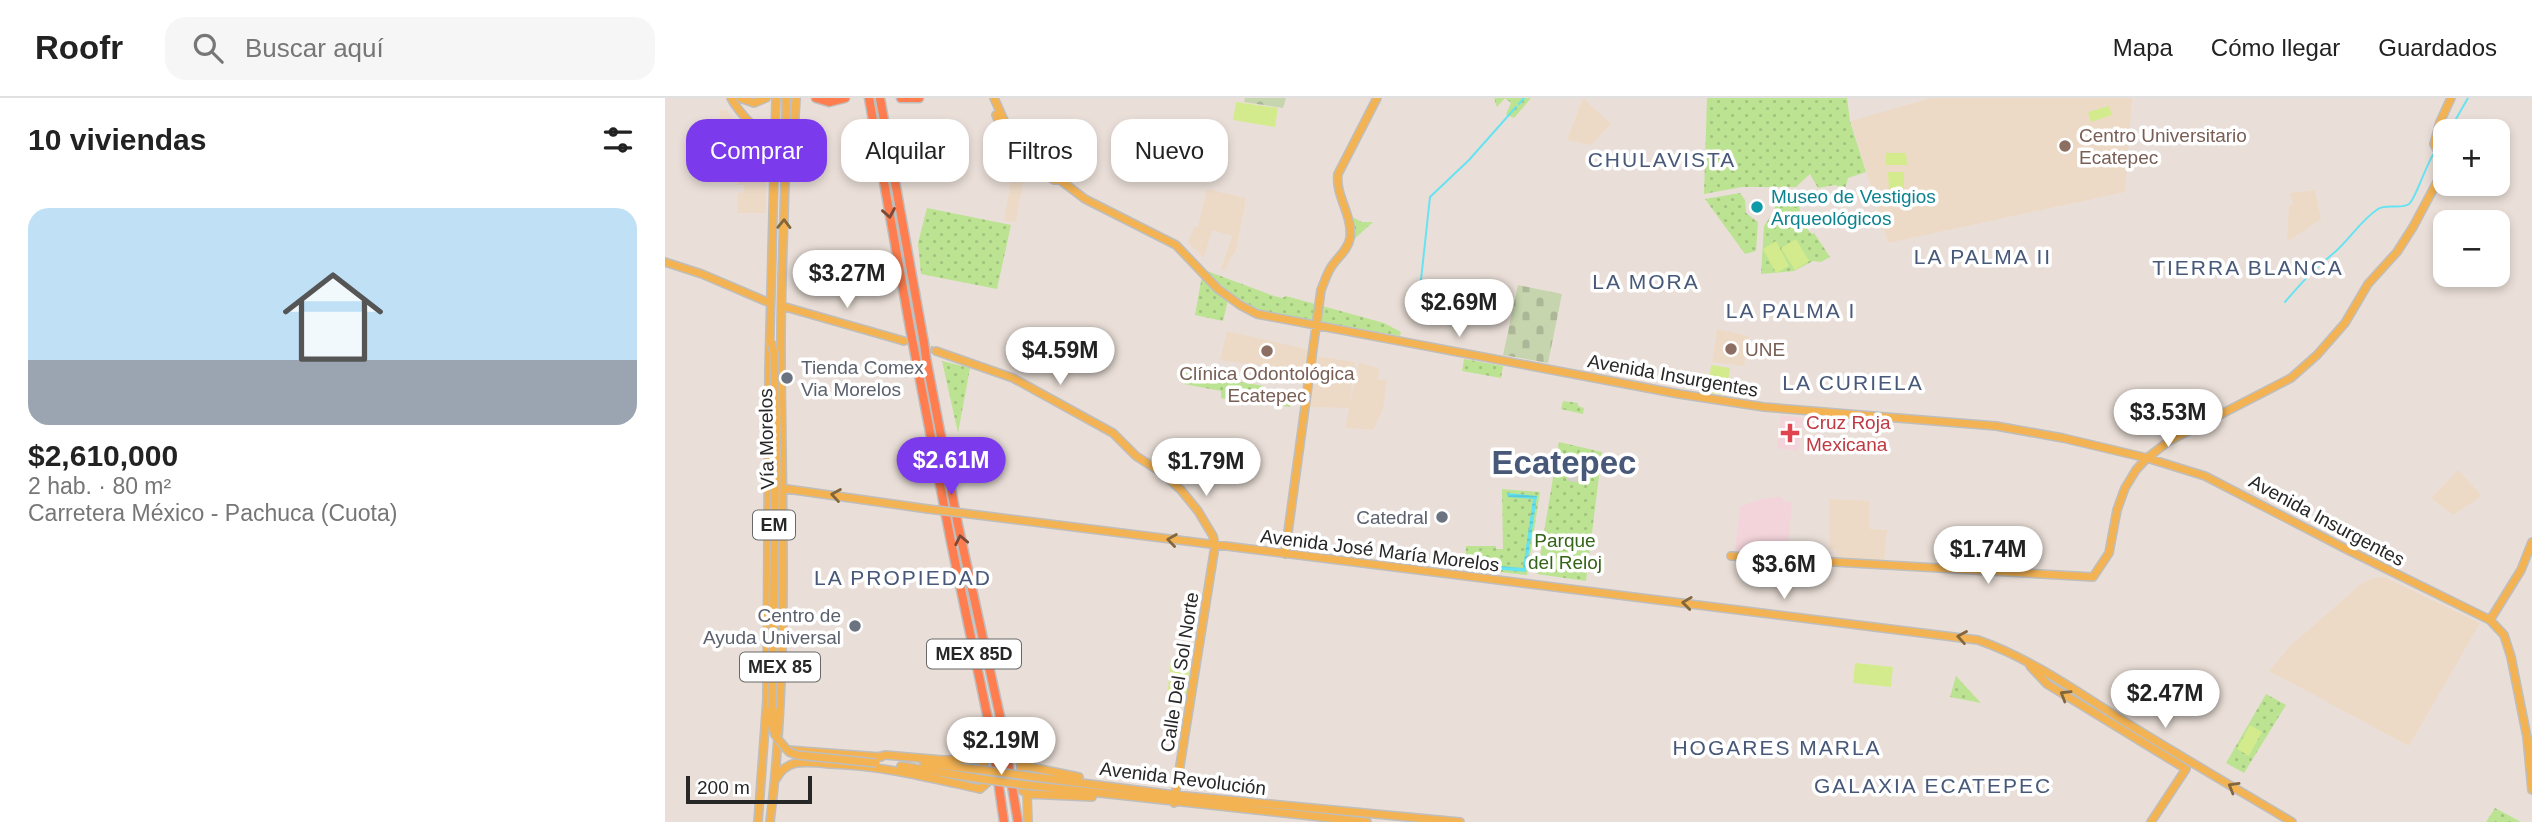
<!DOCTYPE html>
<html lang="es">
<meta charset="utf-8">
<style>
:root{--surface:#fff;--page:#f6f6f6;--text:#222;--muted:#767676;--line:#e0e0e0;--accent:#7c3aed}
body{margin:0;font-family:Arial,sans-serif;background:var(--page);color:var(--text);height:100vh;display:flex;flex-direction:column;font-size:26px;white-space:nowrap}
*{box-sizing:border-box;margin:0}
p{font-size:23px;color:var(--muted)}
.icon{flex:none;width:38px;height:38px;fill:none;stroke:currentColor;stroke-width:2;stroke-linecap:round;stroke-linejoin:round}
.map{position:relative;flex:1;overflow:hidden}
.details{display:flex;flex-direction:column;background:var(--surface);width:665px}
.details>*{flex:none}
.guide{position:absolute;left:21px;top:21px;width:665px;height:63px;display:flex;gap:14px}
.fabs{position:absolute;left:1768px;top:21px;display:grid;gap:14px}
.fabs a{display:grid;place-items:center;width:77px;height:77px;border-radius:14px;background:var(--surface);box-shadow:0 4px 10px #0003;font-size:35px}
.scale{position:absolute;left:21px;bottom:18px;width:126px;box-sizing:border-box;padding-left:7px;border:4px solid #272727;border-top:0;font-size:19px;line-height:24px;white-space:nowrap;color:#272727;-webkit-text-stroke:5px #fff;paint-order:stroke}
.price{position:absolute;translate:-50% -60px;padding:0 16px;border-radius:24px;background:#fff;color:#222;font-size:23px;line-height:46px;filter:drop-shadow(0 2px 4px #0008)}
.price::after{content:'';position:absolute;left:50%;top:42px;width:21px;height:16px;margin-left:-10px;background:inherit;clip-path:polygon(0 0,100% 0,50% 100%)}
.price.selected{background:var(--accent);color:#fff}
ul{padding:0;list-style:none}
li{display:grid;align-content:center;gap:14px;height:371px;padding:0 28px}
li span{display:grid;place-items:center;height:217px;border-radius:21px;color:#555}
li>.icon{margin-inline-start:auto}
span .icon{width:126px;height:126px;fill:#fffc;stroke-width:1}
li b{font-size:30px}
h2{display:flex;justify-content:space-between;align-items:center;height:84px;padding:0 28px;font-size:30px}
.pill{padding:0 24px;border-radius:21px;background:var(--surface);box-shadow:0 4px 10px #0003;font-size:24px;line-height:63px}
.pill.selected{background:var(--accent);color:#fff}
header{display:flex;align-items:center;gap:42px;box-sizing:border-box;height:98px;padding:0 35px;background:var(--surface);border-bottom:2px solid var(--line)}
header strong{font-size:33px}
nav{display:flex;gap:38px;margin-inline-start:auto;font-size:24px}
.search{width:490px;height:63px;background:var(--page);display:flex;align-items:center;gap:18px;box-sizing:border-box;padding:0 24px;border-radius:21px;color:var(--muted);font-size:26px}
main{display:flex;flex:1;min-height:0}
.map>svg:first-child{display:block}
</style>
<header>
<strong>Roofr</strong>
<div class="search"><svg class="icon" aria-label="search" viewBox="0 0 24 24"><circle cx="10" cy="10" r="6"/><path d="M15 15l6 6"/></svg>Buscar aquí</div>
<nav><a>Mapa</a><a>Cómo llegar</a><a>Guardados</a></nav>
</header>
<main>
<section class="details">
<h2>10 viviendas<svg class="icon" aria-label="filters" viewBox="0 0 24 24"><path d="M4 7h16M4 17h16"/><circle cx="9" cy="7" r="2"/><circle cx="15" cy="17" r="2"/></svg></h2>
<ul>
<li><span style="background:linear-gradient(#bfe0f5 70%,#9aa5b1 0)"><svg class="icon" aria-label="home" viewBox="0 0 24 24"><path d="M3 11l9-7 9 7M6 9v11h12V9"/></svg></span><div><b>$2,610,000</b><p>2 hab. · 80 m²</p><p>Carretera México - Pachuca (Cuota)</p></div></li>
</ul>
</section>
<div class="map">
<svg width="1867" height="724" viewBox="0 0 1867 724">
<defs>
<pattern id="grass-dots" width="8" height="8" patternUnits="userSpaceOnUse" patternTransform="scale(1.75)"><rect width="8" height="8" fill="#bbe392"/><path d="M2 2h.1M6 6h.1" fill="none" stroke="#a1c37e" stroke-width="1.8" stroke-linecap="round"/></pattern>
<pattern id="cemetery-stones" width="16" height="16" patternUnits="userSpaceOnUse" patternTransform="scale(1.75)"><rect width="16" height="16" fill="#c7d5ae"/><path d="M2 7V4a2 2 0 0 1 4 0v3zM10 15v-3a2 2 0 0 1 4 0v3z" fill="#abb796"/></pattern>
<pattern id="water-rules" width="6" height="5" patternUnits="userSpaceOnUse" patternTransform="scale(1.75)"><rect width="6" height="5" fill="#66e3f1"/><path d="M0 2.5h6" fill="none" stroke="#58c3cf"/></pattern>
</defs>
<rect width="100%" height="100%" fill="#eadfd8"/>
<path fill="#eddac6" d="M918 0 946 26 926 47 902 42Z
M1266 0H1467L1460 94 1223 145 1186 23Z
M55 12H61L95 50 101 60 73 62 72 48 36 47 35 26H55Z
M350 58 361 68 351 124 339 123Z
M73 80H101V115H72L73 95H79V87H73Z
M542 91 581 100 571 153 566 159 560 173 556 171 567 138 547 132 539 160 523 144 529 129H533Z
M1650 92 1656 121 1622 144 1624 107 1628 106 1625 95Z
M1052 231 1084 238 1079 268 1047 264Z
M562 233 645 252 641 275 555 262Z
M650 258 690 264 684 309 694 265 714 270 713 282H722L718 312 708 332 680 330 684 310 644 309Z
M1793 372 1817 398 1788 417 1766 400Z
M1164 401 1204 403 1205 431 1222 432 1219 464 1172 461 1171 451H1165Z
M1719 479 1815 525 1744 648 1604 573 1624 549 1696 486 1708 480Z"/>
<path fill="#f2d4da" d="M1116 317 1138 320 1133 353 1112 350Z
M1116 399 1121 405 1124 403 1127 405 1122 458 1070 454 1075 408 1101 400Z"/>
<path fill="url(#grass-dots)" d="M829 0H866L849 20 841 16 846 5 840 0 832 9Z
M1042 0H1182L1185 23 1201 74 1183 80 1180 91 1170 87 1153 90 1145 76 1131 89H1077L1039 96Z
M1075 95 1080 102 1081 115 1093 124 1091 153 1080 156 1040 101Z
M1113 95H1131C1136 111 1134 124 1147 136L1149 135 1165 159 1156 164 1148 163 1129 173 1096 176 1099 128 1110 112 1108 98Z
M262 110 346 127 332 191 256 176 253 145Z
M685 118 697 124H708L686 144Z
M542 173 609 198 617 200 621 198 719 225 736 234 735 238 598 213C575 203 559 191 542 173Z
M537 178 563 202 558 223 530 217Z
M799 261 838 268 836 280 797 273Z
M277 263 305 270 293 335Z
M521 275 599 288V291L627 297 625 309 597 305V308L556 300V293L519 286Z
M898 303 913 305V308L919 310 918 316 896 311Z
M894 344 937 354 921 483 872 476Z
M837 391 875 394 862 477 800 470 801 448H831V451H838Z
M1291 578 1316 605 1285 599Z
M1601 596 1621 607 1579 675 1561 665Z
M1830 710 1856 724H1821Z"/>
<path fill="url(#cemetery-stones)" d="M580 0H621L618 10 579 4Z
M853 187 897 196 883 265 838 257Z"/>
<path fill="#d3eb8d" d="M571 4 613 10 610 29 568 22Z
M1444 8 1447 17 1426 24 1423 14Z
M1221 55H1241L1242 67H1221Z
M1223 74H1239V91H1224Z
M1131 141 1144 163 1130 172 1116 150Z
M1111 143 1124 168 1111 175 1098 151Z
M1046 267 1065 270 1061 297 1043 295Z
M506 561 525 562 521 603 502 601Z
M1190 565 1228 569 1226 589 1188 585Z
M1585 627 1597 634 1584 658 1572 651Z"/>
<path fill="#d6d0ca" d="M916 355V360L920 358 918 362H923L919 366 924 367V362L928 361V373L919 383 906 384 901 381 906 374 911 377 918 376 924 368 919 367 921 372 917 370V375L914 371 912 376 911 371 907 373 909 369 904 368 908 365 903 363 908 362 906 358 911 360V356L913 359Z"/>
<path fill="url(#water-rules)" d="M843 395 872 398 861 474 803 469V465L858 470 868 401 843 399Z"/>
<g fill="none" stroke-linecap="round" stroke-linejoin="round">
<path stroke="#66e3f1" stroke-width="2" d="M854 6 859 0
M1784 33 1803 0
M1774 48 1780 40
M755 191 765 99 804 62 851 9
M1620 204C1638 183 1648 172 1670 154 1685 141 1696 122 1713 111 1723 105 1735 112 1744 106 1751 101 1761 65 1771 52"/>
<path stroke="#c3bab5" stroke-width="7" stroke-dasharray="7 3.5" stroke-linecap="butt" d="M245 245 271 253"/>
<defs>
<path id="major" d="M66 0C77 22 101 35 109 58
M75 0 89 5 101 0
M329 0 346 38 369 62 420 101 511 147 553 191 575 207 592 216 1014 296 1099 309 1331 328 1398 340 1482 360 1540 378 1683 452 1825 522 1839 537 1846 559 1862 639 1867 692
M331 17C344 50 359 64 389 82H394
M1780 67 1769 46 1775 24 1786 0
M124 72 128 54 131 0
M0 164 37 176 105 205
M117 208 239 243
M271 253 348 280 448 335 471 358 496 374 516 392 533 413 548 438 550 448 509 705
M115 390 263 411
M305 416 1313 542C1365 560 1411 593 1457 622 1513 657 1570 690 1627 724
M620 456 656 192C659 185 661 178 665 171 671 160 683 153 685 140 688 117 670 98 673 76L712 0
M1066 458 1428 479 1444 455 1452 412 1460 390 1471 372 1482 360 1504 343 1626 280 1652 257 1680 225 1703 186 1732 154 1748 129 1780 69
M1825 522 1856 472 1867 444
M1365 568 1382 586 1521 671 1486 724
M107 610V627L110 637
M123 652 216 659
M259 665 317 672
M236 668 317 681
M362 678 510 697 795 724
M414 679 356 667 357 692 362 696 427 699
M111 681C115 673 122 667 131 665 142 664 154 665 164 666 216 667 265 680 315 691L322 685 319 666 314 661 278 662 220 657 213 659
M361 687 702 724
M362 696 363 724
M93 724 102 601 104 271 111 0
M105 724C124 572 117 417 116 264 115 176 122 88 121 0"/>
<path id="highway" d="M151 0 164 4 180 0
M204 0 247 241
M215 0 259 245
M236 0H254
M250 256 286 444 327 640 339 724
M261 260 293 427 336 623 353 724"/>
</defs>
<use href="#major" stroke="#bebebe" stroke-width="10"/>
<use href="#highway" stroke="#bebebe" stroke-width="11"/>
<use href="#major" stroke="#f4b353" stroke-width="7"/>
<use href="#highway" stroke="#ff7d4e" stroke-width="8"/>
<defs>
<path id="major-bridge" d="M106 244 109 255 111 346 107 610
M263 411 305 416
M112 640 124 654 132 657 211 665
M317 672 362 678
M317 681 361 687"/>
<path id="highway-bridge" d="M247 241 250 256
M259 245 261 260"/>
</defs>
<use href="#major-bridge" stroke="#bebebe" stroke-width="10" stroke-linecap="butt"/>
<use href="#highway-bridge" stroke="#bebebe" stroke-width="11" stroke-linecap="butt"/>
<use href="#major-bridge" stroke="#f4b353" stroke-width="7"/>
<use href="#highway-bridge" stroke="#ff7d4e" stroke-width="8"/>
</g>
<defs><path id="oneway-chevron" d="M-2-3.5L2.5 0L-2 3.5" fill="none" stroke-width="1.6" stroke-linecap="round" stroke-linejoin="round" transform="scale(1.75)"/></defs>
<g stroke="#7d4937">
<use href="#oneway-chevron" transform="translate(224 115) rotate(80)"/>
<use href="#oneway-chevron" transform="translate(296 442) rotate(-102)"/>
</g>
<g stroke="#83663b">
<use href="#oneway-chevron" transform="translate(119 126) rotate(-89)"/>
<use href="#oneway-chevron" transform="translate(171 397) rotate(-171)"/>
<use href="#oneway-chevron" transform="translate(507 442) rotate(-172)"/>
<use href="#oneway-chevron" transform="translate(1022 505) rotate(-173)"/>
<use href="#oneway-chevron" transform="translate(1297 539) rotate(-170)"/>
<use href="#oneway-chevron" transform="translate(1400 597) rotate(-149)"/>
<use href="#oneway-chevron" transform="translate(1568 689) rotate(-150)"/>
</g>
<g fill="#8d6e63" stroke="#fff" stroke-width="2.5">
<circle cx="1400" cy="48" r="7"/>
<circle cx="1066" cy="251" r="7"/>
<circle cx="602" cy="253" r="7"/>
</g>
<circle fill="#0f9aa8" stroke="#fff" stroke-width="2.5" cx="1092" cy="109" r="7"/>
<g fill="#6b7280" stroke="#fff" stroke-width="2.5">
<circle cx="122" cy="280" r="7"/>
<circle cx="777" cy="419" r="7"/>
<circle cx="190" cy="528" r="7"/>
</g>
<path fill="#e0444e" stroke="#fff" stroke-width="2.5" d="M1121.5 324.5h7v7h7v7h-7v7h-7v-7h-7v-7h7z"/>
<g text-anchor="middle" stroke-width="7" stroke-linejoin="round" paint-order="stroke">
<g fill="#fff" stroke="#686868" stroke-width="2">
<rect x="88" y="412.5" width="42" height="29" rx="5"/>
<rect x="262" y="541.5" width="94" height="29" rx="5"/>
<rect x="75" y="554.5" width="80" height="29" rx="5"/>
</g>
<g font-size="18" font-weight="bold" fill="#272727">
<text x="109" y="433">EM</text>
<text x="309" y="562">MEX 85D</text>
<text x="115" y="575">MEX 85</text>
</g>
<g font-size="19" fill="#785e54" stroke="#fff" text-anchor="start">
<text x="1414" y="44">Centro Universitario<tspan x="1414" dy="22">Ecatepec</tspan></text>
<text x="1080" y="258">UNE</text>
<text x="602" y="282" text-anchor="middle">Clínica Odontológica<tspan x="602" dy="22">Ecatepec</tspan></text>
</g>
<g font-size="19" fill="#0d838f" stroke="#fff" text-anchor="start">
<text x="1106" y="105">Museo de Vestigios<tspan x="1106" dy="22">Arqueológicos</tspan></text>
</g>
<g font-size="19" fill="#5b616d" stroke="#fff" text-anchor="end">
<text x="136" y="276" text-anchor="start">Tienda Comex<tspan x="136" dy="22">Via Morelos</tspan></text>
<text x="763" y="426">Catedral</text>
<text x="176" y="524">Centro de<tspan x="176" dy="22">Ayuda Universal</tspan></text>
</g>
<g font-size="19" fill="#272727" stroke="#fff">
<text transform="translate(1008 277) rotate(10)" y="7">Avenida Insurgentes</text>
<text transform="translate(101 341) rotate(-91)" y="7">Vía Morelos</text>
<text transform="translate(1662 422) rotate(28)" y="7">Avenida Insurgentes</text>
<text transform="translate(715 452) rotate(7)" y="7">Avenida José María Morelos</text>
<text transform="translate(514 574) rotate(-81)" y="7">Calle Del Sol Norte</text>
<text transform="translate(518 680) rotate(7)" y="7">Avenida Revolución</text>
</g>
<g font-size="19" fill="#be3a42" stroke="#fff" text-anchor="start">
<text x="1141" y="331">Cruz Roja<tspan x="1141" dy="22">Mexicana</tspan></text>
</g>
<g font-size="19" fill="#346417" stroke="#fff">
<text x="900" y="449">Parque<tspan x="900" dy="22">del Reloj</tspan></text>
</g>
<g font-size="21" letter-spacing="2" fill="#475878" stroke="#fff">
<text x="997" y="69">CHULAVISTA</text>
<text x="1318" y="166">LA PALMA II</text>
<text x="1583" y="177">TIERRA BLANCA</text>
<text x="981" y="191">LA MORA</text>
<text x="1126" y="220">LA PALMA I</text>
<text x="1188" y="292">LA CURIELA</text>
<text x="238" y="487">LA PROPIEDAD</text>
<text x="1112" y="657">HOGARES MARLA</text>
<text x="1268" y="695">GALAXIA ECATEPEC</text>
</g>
<g font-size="33" font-weight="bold" fill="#475878" stroke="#fff">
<text x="899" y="376">Ecatepec</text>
</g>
</g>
</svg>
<div class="fabs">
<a>+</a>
<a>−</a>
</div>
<div class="scale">200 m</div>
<b class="price" style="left:182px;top:212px">$3.27M</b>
<b class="price" style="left:794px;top:241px">$2.69M</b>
<b class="price" style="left:395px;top:289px">$4.59M</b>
<b class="price" style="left:1503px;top:351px">$3.53M</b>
<b class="price selected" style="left:286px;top:399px">$2.61M</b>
<b class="price" style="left:541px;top:400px">$1.79M</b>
<b class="price" style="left:1323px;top:488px">$1.74M</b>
<b class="price" style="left:1119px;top:503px">$3.6M</b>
<b class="price" style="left:1500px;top:632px">$2.47M</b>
<b class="price" style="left:336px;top:679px">$2.19M</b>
<div class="guide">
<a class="pill selected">Comprar</a>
<a class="pill">Alquilar</a>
<a class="pill">Filtros</a>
<a class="pill">Nuevo</a>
</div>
</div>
</main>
